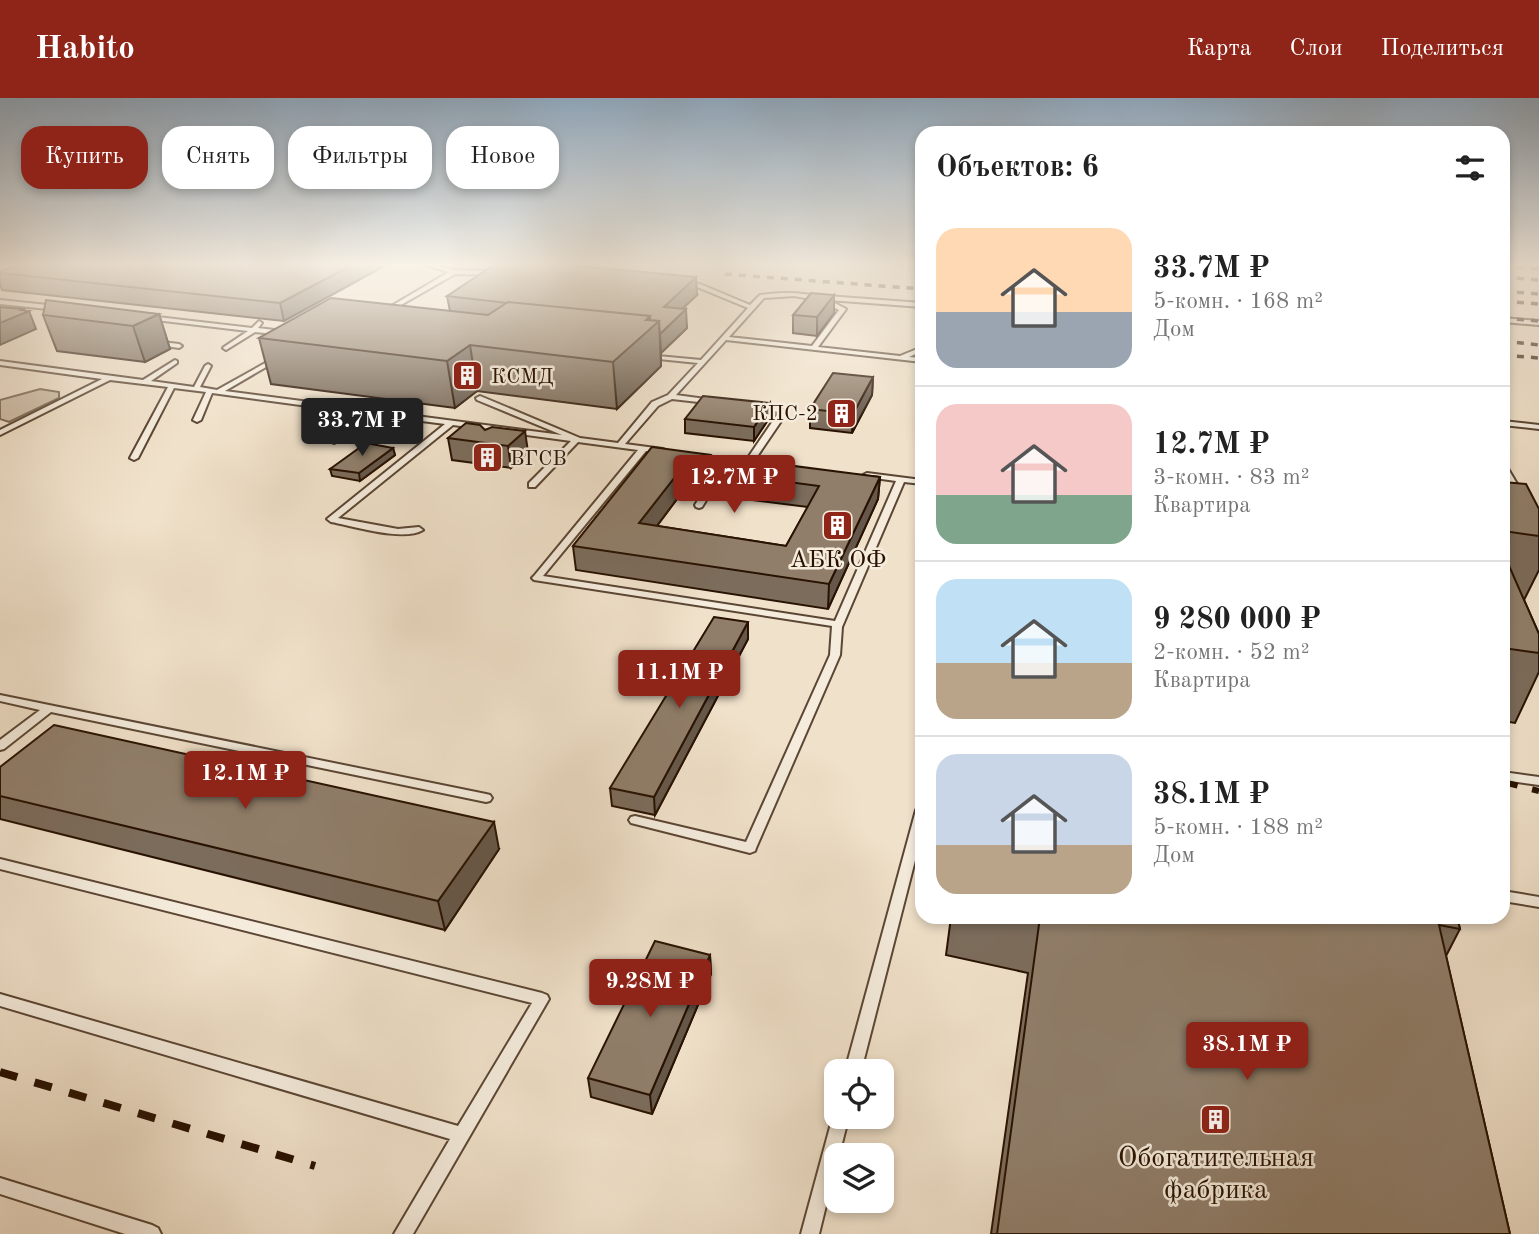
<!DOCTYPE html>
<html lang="ru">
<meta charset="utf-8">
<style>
:root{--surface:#fff;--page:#f2f2f2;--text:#222;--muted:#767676;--line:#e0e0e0;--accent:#8f2418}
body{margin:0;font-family:"Old Standard TT",serif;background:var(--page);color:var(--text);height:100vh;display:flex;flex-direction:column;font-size:26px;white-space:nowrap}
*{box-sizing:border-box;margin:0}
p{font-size:23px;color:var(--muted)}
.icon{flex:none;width:38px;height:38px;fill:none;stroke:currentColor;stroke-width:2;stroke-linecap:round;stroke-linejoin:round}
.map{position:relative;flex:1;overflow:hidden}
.drawer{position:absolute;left:915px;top:28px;width:595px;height:798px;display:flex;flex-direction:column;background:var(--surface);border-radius:21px;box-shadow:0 4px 10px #0003}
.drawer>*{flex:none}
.guide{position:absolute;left:21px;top:28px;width:665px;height:63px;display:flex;gap:14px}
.controls{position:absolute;left:824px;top:961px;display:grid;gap:14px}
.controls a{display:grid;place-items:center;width:70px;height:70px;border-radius:14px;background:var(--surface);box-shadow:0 4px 10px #0003;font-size:35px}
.price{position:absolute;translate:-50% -60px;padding:0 16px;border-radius:7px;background:var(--accent);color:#fff;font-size:23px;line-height:46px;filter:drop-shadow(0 2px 4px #0008)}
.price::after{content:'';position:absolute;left:50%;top:42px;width:21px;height:16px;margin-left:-10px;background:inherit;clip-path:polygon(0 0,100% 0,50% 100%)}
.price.on{background:#222;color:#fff}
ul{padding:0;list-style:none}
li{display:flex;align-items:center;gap:21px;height:175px;padding:0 21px}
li+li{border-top:2px solid var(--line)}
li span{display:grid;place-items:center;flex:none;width:196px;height:140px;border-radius:21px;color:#555}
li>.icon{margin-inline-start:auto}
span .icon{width:84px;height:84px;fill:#fffc;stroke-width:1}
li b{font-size:30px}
h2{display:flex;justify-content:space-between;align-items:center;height:84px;padding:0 21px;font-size:30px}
.pill{padding:0 24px;border-radius:21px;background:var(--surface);box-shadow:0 4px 10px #0003;font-size:24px;line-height:63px}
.pill.on{background:var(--accent);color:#fff}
header{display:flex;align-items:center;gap:42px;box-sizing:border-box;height:98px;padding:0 35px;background:var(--accent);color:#fff}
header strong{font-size:33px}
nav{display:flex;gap:38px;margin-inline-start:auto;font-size:24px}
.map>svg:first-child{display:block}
</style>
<header>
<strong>Habito</strong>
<nav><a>Карта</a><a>Слои</a><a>Поделиться</a></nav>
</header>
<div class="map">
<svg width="1539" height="1136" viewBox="0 0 1539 1136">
<rect width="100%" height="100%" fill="#f0e1ca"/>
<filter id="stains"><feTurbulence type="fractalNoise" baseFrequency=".00286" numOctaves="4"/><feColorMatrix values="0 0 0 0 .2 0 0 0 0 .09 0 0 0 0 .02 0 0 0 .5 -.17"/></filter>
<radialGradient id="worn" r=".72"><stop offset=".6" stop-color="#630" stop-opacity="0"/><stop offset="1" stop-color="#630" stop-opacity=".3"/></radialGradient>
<path fill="#cebea8" stroke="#7c6855" stroke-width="2" d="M40 291 59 294V300L9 324 0 321V302Z"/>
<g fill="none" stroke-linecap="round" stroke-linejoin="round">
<defs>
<path id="lane" d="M425 167H434L453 172 496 173 499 175 496 177 455 176 387 215H383V213L449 174Z
M683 183 700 186 750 207 760 197C782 194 803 194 824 200L827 198 922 205V209L829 202 846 211 818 249 900 258 922 249V253L909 259 922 260V264L726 242 676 297 713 302H716V306L672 301 658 308 625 346 663 351 667 353 663 355 646 353 543 478 835 523 896 383 867 379 863 377 867 375 922 382V386L904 384 842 529 840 557 756 750 755 753 750 755 635 726 631 725 629 722 631 719 635 718 746 744 830 557 832 528 534 482 532 480 534 478 638 352 578 344 535 389H529V385L571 343 453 327 338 420 398 431 419 429 423 432C403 444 354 428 331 424L327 421 445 326 375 317 334 345 330 343 331 341 367 316 212 295 201 322 197 324 193 322 206 294 174 290 138 360 134 362 130 360 168 289 110 282 0 337V332L102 281 0 267V263L143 282 175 262 177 263V265L151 283 194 289 205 268 208 266 211 268 200 289 217 292 276 259 279 261 278 262 225 293 562 337 477 302 476 300 480 298 580 340 618 345 652 304 668 297 698 265 649 260 647 259V257L701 262 748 210 697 189 681 186 680 185ZM794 198 822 203 839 212 812 248 729 239 764 200Z
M0 202 57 208 60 210 57 212 0 206Z
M149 218 252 230 259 223 262 225 258 230 283 233 286 235 283 237 255 234 226 252 223 250 224 249 248 233 147 221 146 220Z
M1503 220 1539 223V227L1503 224Z
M154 243 179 246 182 248 179 250 152 246V244Z
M754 307 784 311 788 313 752 366H749L745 364 779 314 754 311Z
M1503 323 1539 327V331L1503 327Z
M1503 367 1507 369 1523 396 1522 398H1516L1515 396 1503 376Z
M706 393 710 396 702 409 699 410 696 409 695 407 703 394Z
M0 597 486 696 490 697 492 700 490 703 486 704 51 614 4 651 0 652V642L40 612 0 603Z
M1503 674 1539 679V687L1503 682Z
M922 708V735L861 973H845L916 712 918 709Z
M0 761 542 895 547 897 549 901 413 1136H394L450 1041 0 908V896L458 1028 532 905 0 771Z
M1503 793 1539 799V809L1503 803Z
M836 1012V1018H849L839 1057H836V1067L819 1136H801L833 1018Z
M0 1080 152 1127 158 1130 161 1136H125L0 1096Z"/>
</defs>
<use href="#lane" stroke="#5b4634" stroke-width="4"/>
<use href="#lane" fill="#f5ecdd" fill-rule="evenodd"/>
<path stroke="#291202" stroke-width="3.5" stroke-dasharray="7 7" stroke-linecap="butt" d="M917 167H922
M1503 168 1539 171
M725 176 922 191
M1503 179 1539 182
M1503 193 1539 196
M1503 203 1539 206
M1503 220 1539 223
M1503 243 1539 247
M1503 257 1539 260"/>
<path stroke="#291202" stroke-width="6" stroke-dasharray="15 15" stroke-linecap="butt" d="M1503 684 1539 693"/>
<path stroke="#291202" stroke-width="8" stroke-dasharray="18 18" stroke-linecap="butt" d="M0 974 315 1068"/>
</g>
<path fill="#7c6c5b" stroke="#291202" stroke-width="2" fill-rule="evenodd" d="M386 167 284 223 2 192 0 186V173Z
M577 168 697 197 682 211 687 230 661 255V268L617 311 477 293 455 310 271 286 259 240 450 213 447 198Z
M834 215 817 238 793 235V217Z
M159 216 170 251 145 264 57 253 43 217Z
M873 279 872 297 852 335 810 330V311Z
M770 319 754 343 685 335V321Z
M485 332 528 354 511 370 452 362 448 340Z
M652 349 717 362 880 379 878 401 828 511 576 472 573 448ZM705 391 712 397 808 409 786 448 657 428 683 393 699 395Z
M393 350 395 357 360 383 332 378 330 371Z
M1503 384 1539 411V472L1524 502 1539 536V574L1515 625 1503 623Z
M748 541 655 717 612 708 610 690Z
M0 669 499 751 445 832 0 721Z
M951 819H1457L1460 831 1446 858 1510 1136H991L1028 875 946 857Z
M710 857 711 876 652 1016 591 999 588 980Z"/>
<path fill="#65584a" stroke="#291202" stroke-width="2" d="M352 167H386L284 223 280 205Z
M696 179 697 197 665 227 664 209Z
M834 197V215L817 238V219Z
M23 211 25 215 29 213 36 231 0 247V225Z
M686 211 687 230 661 255 660 236Z
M159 216 170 251 145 264 133 228Z
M650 218 659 223 661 268 617 311 613 264 646 222Z
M470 247 477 293 455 310 447 263Z
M873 279 872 297 852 335 853 316Z
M770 305V319L754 343V329Z
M525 333 528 354 511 370 508 348Z
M393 350 395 357 360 383 359 375Z
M704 368 705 391 699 395 698 372Z
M682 370 683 393 641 449 639 425Z
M880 379 878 401 828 511 829 486Z
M748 524V541L655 717 654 699Z
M494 724 499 751 445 832 438 803Z
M710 857 711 876 652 1016 650 997Z"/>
<path fill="#907e6a" stroke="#291202" stroke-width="2" fill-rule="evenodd" d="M17 167H352L280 205 0 175V173Z
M494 167H569L696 179 664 209 686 211 660 236 659 223 650 222V218L508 204 507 205 447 198Z
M811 195 834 197 817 219 793 217Z
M331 200 488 217 508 204 650 218 646 222 659 223 613 264 470 247 447 263 259 240Z
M46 202 159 216 133 228 43 217Z
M0 209 23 211 21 212 29 213 0 225Z
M833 275 873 279 853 316 810 311Z
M703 298 770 305 754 329 685 321Z
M466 325 480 327 485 332 492 329 525 333 508 348 448 340Z
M366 345 393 350 359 375 330 371Z
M652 349 711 357 717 362 724 359 880 379 829 486 573 448ZM704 368 712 374 819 388 786 448 639 425 682 370 698 372Z
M1503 384 1526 386 1539 411V438L1503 433Z
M1503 454 1539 536V555L1503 550Z
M714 519 748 524 654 699 610 690Z
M54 627 494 724 438 803 0 698V669Z
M1040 819H1457L1460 831 1439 827 1510 1136H997Z
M655 843 710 857 650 997 588 980Z"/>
<linearGradient id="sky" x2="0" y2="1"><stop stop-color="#90aac1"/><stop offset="0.51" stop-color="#f8f2e7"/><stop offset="1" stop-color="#f8f2e7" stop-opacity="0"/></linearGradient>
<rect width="1539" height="326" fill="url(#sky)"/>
<defs>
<symbol id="building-square" viewBox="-11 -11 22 22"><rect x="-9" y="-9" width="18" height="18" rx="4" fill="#8f2418" stroke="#f5ecdd"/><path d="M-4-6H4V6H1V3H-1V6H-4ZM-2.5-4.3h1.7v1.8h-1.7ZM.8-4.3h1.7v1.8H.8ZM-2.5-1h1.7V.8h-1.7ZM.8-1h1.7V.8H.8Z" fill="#fff"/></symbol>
</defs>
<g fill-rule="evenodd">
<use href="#building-square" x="450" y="260" width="35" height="35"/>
<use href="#building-square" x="824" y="298" width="35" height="35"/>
<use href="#building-square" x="470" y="342" width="35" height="35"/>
<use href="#building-square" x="820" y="410" width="35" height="35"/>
<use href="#building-square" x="1198" y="1004" width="35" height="35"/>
</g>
<g text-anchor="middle" stroke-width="5" stroke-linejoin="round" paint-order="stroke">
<g font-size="21" fill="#291202" stroke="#f5ecdd" text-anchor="start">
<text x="491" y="285">КСМД</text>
<text x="818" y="322" text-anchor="end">КПС-2</text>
<text x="510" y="367">ВГСВ</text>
</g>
<g font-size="24" fill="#291202" stroke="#f5ecdd">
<text x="838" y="469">АБК ОФ</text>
</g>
<g font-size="28" fill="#291202" stroke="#f5ecdd">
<text x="1216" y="1068">Обогатительная<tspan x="1216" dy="32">фабрика</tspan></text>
</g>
</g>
<rect width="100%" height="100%" filter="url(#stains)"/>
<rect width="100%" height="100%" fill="url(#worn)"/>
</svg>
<div class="controls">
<a><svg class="icon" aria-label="locate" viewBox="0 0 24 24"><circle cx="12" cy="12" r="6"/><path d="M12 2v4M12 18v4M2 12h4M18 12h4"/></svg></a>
<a><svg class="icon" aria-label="layers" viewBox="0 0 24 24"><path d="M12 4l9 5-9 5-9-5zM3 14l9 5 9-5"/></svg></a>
</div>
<b class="price on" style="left:362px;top:360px">33.7M ₽</b>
<b class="price" style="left:734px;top:417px">12.7M ₽</b>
<b class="price" style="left:679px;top:612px">11.1M ₽</b>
<b class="price" style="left:245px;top:713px">12.1M ₽</b>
<b class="price" style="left:650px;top:921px">9.28M ₽</b>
<b class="price" style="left:1247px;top:984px">38.1M ₽</b>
<div class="guide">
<a class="pill on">Купить</a>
<a class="pill">Снять</a>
<a class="pill">Фильтры</a>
<a class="pill">Новое</a>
</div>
<section class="drawer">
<h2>Объектов: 6<svg class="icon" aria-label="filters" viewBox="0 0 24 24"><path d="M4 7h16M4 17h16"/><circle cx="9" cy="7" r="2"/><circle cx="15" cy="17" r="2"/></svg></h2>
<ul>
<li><span style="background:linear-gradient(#ffd9b3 60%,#9aa5b1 0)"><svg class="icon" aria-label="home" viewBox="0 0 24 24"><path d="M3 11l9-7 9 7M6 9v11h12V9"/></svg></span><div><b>33.7M ₽</b><p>5-комн. · 168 m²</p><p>Дом</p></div></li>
<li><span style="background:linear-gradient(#f6c9c9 65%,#7fa58c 0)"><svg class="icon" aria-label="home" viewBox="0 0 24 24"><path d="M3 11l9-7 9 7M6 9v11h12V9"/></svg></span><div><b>12.7M ₽</b><p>3-комн. · 83 m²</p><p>Квартира</p></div></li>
<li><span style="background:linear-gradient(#bfe0f5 60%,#b9a48a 0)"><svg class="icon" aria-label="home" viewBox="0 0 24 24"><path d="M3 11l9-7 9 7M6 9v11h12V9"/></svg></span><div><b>9 280 000 ₽</b><p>2-комн. · 52 m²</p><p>Квартира</p></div></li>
<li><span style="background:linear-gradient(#c9d6e8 65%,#b9a48a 0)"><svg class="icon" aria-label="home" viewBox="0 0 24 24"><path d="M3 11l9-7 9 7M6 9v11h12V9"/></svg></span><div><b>38.1M ₽</b><p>5-комн. · 188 m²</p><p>Дом</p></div></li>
</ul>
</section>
</div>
